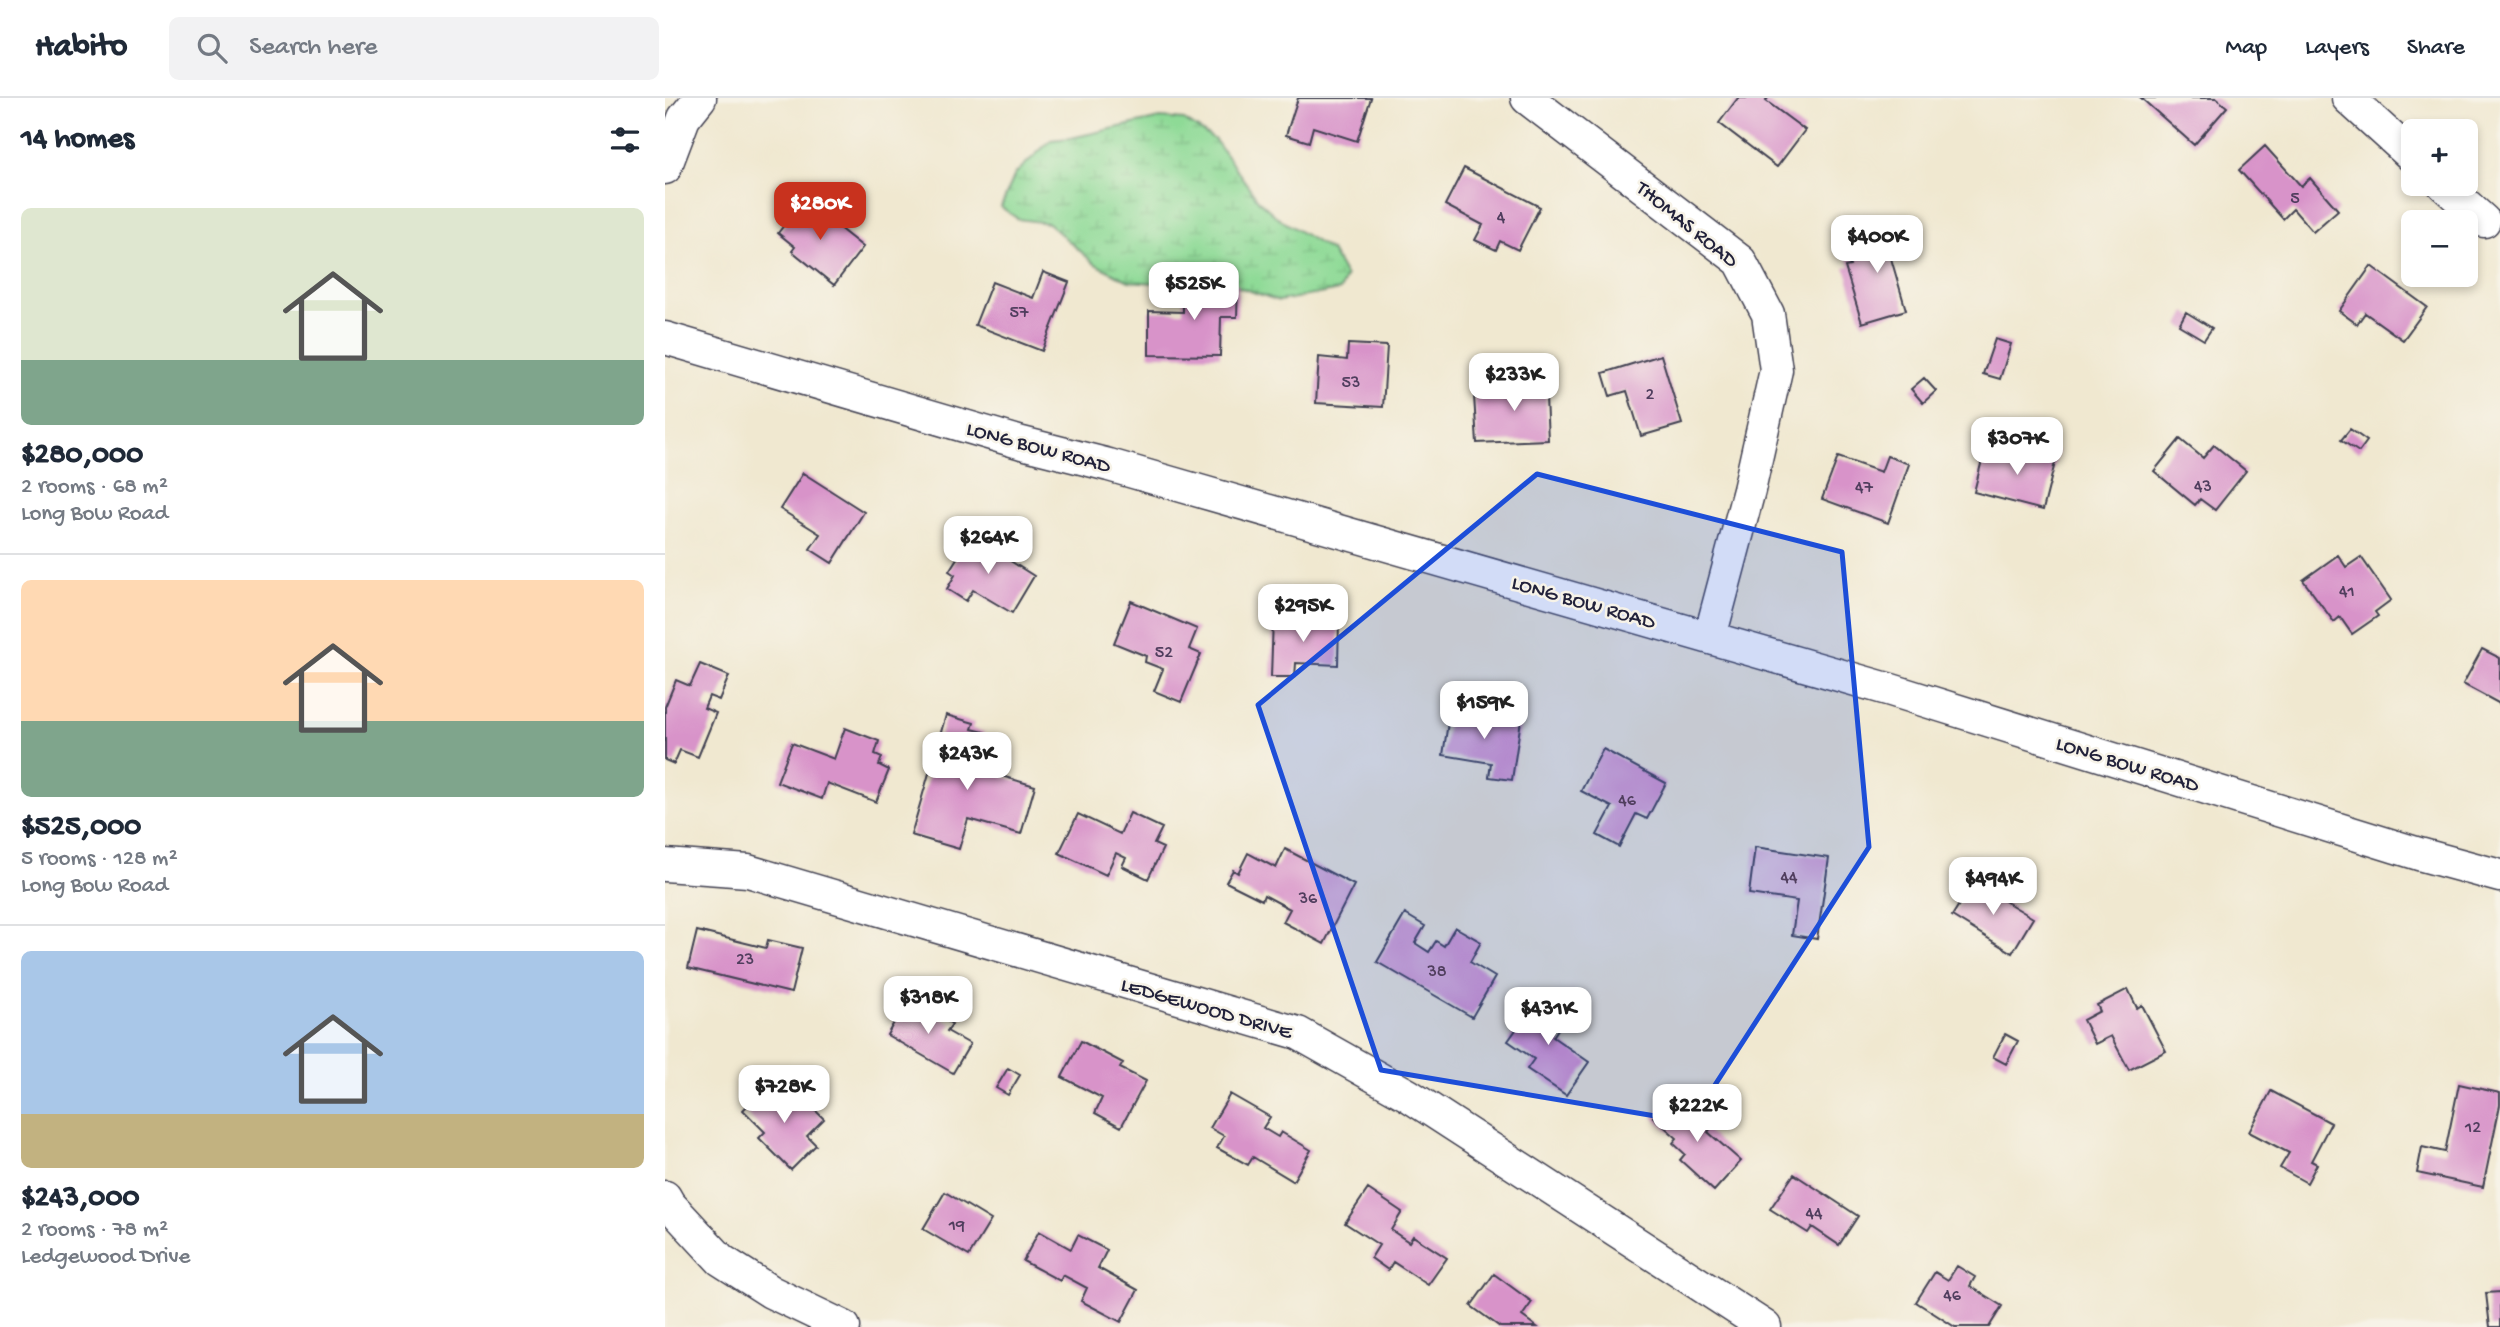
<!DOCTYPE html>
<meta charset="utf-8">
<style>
:root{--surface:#fff;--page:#f2f2f3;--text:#1f2937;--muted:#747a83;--line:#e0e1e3;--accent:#c8321e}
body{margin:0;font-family:"Gochi Hand",sans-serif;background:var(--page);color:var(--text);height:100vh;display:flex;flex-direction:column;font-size:26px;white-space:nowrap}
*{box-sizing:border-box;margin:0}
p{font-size:23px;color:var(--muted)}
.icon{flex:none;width:38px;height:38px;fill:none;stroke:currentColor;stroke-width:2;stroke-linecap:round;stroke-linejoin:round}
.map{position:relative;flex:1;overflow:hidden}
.panel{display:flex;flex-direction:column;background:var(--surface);width:665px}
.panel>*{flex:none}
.fabs{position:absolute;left:1736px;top:21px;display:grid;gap:14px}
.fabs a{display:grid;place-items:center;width:77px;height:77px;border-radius:10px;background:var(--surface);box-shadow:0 4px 10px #0003;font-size:35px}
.price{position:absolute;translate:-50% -60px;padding:0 16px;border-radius:14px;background:#fff;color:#222;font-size:23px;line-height:46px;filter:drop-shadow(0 2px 4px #0008)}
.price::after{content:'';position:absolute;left:50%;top:42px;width:21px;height:16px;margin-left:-10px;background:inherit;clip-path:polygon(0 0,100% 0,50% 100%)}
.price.on{background:var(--accent);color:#fff}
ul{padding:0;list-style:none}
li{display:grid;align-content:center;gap:14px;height:371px;padding:0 21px}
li+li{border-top:2px solid var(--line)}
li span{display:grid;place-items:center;height:217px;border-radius:10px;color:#555}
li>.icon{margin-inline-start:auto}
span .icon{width:126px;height:126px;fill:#fffc;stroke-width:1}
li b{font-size:30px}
h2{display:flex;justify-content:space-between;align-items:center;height:84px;padding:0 21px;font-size:30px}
header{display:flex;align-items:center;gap:42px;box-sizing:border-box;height:98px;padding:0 35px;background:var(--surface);border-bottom:2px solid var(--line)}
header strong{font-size:33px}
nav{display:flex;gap:38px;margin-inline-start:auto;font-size:24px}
.search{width:490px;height:63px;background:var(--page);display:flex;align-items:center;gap:18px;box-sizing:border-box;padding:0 24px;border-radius:10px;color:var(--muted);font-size:26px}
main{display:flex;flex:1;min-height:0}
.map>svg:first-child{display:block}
</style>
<header>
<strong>Habito</strong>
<div class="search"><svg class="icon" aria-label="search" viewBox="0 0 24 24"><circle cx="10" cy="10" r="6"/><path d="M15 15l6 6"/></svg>Search here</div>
<nav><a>Map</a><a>Layers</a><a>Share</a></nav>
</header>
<main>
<section class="panel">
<h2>14 homes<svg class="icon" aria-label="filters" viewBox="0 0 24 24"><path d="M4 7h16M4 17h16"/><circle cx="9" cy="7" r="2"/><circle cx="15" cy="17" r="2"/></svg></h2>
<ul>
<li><span style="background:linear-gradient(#dfe7d0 70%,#7fa58c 0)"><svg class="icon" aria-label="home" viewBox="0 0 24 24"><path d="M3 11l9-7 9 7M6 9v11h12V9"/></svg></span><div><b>$280,000</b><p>2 rooms · 68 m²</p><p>Long Bow Road</p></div></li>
<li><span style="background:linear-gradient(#ffd9b3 65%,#7fa58c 0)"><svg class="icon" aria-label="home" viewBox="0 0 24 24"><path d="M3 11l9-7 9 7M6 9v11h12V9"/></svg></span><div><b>$525,000</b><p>5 rooms · 128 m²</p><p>Long Bow Road</p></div></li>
<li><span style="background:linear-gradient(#a9c7e8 75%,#c2b280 0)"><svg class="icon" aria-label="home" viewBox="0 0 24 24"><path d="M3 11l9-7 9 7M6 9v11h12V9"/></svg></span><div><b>$243,000</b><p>2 rooms · 78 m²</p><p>Ledgewood Drive</p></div></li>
</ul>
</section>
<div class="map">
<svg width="1835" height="1229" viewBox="0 0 1835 1229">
<defs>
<pattern id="wetland-marsh" width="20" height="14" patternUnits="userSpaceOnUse" patternTransform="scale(1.75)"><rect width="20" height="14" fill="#8eda96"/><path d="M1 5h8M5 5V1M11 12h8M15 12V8" fill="none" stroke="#7abb82"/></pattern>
</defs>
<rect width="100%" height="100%" fill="#f7f3e8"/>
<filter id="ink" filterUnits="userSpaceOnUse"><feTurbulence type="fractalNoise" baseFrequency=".0143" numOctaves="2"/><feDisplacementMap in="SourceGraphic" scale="14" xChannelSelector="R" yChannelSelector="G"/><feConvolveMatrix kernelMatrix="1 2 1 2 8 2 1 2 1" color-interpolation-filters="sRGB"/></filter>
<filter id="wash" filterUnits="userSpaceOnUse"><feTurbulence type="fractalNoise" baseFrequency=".00686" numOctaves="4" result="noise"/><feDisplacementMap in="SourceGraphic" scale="28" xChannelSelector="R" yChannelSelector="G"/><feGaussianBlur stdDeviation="1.57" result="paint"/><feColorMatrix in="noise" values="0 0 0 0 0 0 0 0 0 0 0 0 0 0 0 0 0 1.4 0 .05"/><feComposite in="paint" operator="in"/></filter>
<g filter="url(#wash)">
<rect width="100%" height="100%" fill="#f0e8d0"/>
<path fill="url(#wetland-marsh)" stroke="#587e68" stroke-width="2" d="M495 20 519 22 550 42 594 103 613 120 666 153 681 179 675 192 614 203 562 185 536 183 504 186 464 183 430 166 383 125 353 121 336 109 350 76 386 42 406 40Z"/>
<g id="blocks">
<path fill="#d893c9" d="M633 0H706L692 43 648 29 644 44 621 37Z
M1073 0H1103L1101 3 1140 32 1112 69 1054 25Z
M1476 0H1551L1562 9 1529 47Z
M1600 48 1636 88 1645 80 1673 112 1648 134 1628 111 1618 121 1574 72Z
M799 70 875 109 853 152 835 143 831 152 810 142 818 127 780 107Z
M139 102 198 149 169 187 127 153 130 149 113 135Z
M1243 131 1248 149 1225 157 1241 212 1197 225 1180 169 1185 168 1179 150Z
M1706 168 1762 209 1738 242 1700 215 1692 226 1674 213Z
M378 174 404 184 377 253 310 227 327 184 368 200Z
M518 186H573L572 219H556L555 258 484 257V213L518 214Z
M1521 214 1547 230 1539 242 1514 227Z
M1330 241 1346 246 1335 281 1318 276Z
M683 246 722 248 718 309 651 305 654 259 682 262Z
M996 257 1017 326 976 338 962 293 945 298 938 275Z
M880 278 883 342 812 345 809 298 849 297 848 279Z
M1259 280 1271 293 1258 305 1246 291Z
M1685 331 1702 343 1694 354 1676 342Z
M1515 341 1538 360 1549 347 1581 373 1550 412 1535 401 1530 407 1489 373Z
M1369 347 1393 353 1378 412 1309 394 1320 350 1365 362Z
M1222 358 1244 366 1223 425 1157 401 1173 359 1216 374Z
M138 375 199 414 167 465 145 451 155 436 115 411Z
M306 438 369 478 347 515 308 492 301 503 282 491 290 477 284 473Z
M1673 457 1681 469 1696 459 1726 502 1710 514 1713 518 1687 536 1675 519 1669 524 1638 482Z
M466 503 532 531 524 551 536 556 516 604 489 593 498 571 480 564 481 558 449 545Z
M608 520 674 522 673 567 631 565 630 579H606Z
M1817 551 1835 560V606L1798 586Z
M35 566 64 578 54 602 44 598 39 610 51 615 33 659 15 652 9 666 0 662V609L11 582 25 588Z
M785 612 856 622 847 682 824 679 826 665 778 657Z
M281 617 309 625 307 631 319 634 314 650 302 647 296 666 370 688 356 736 303 721 294 751 246 737Z
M180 630 214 643 210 656 217 659 214 667 224 672 211 704 162 685 157 701 112 684 127 645 169 661Z
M938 651 1001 685 982 721 971 716 954 749 932 737 947 709 916 693Z
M465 715 497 730 489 746 498 750 483 781 457 768 461 760 451 755 441 777 394 755 413 716 455 736Z
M1090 749 1164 760 1152 841 1127 837 1132 803 1084 796Z
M620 751 689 787 659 846 618 824 625 811 599 797 597 802 561 784 568 772 573 775 583 755 611 770Z
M1308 784 1368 820 1347 855 1287 818Z
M740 816 760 828 750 845 764 854 771 843 779 848 790 829 816 844 805 864 830 879 807 919 712 864Z
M32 833 101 850 103 842 137 850 126 895 23 870Z
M1463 891 1472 910 1477 907 1501 953 1464 972 1446 938 1430 946 1418 922 1435 913 1432 907Z
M875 898 902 917 888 939 924 964 901 997 862 971 869 961 843 943Z
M243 900 287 926 282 933 305 946 288 975 222 937Z
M1340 936 1353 943 1341 966 1328 959Z
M416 943 458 965 455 970 481 983 456 1029 430 1015 437 1000 397 979Z
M343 970 355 977 343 997 331 990Z
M106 984 133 1012 142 1004 159 1021 142 1038 151 1047 126 1072 94 1040 100 1034 78 1012Z
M1794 986 1835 995V1007L1818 1089 1752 1075 1757 1049 1780 1054Z
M1606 993 1666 1025 1646 1063 1652 1066 1642 1085 1615 1070 1624 1055 1584 1034Z
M565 996 605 1019 598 1030 613 1039 616 1034 646 1052 628 1083 588 1059 583 1067 552 1050 559 1038 545 1030Z
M1009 997 1046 1030 1043 1034 1076 1063 1049 1093 1015 1062 1020 1056 1008 1045 1012 1040 988 1019Z
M1129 1076 1193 1118 1174 1147 1147 1129 1143 1135 1105 1111Z
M703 1091 737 1114 726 1132 744 1144 748 1138 782 1160 763 1187 728 1164 723 1172 706 1160 714 1147 680 1125Z
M280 1094 326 1122 304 1158 258 1131Z
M374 1133 406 1151 413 1137 442 1152 433 1170 473 1192 456 1224 416 1203 422 1190 398 1177 395 1183 358 1163Z
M1292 1168 1310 1179 1305 1188 1337 1208 1324 1229H1290L1251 1204 1270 1174 1283 1182Z
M829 1176 867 1204 857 1218 872 1229H835L806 1208Z
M1835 1194V1229H1825L1821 1195Z"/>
</g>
</g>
<g filter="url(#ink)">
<use href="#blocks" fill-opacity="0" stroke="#414051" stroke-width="2"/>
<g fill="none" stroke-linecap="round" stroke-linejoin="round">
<defs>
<path id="minor" d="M862 0 1075 163 1103 216 1111 272 1084 392 1045 539
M1683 0 1748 59
M0 70 19 20 35 0
M1778 86 1819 123
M0 240 357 345 444 367 1226 592 1754 756 1835 778
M0 767 83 773 633 935 743 997 1100 1229
M0 1099 4 1106 56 1162 106 1194 179 1229"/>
</defs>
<use href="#minor" stroke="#414051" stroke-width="35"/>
<use href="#minor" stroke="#fff" stroke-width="32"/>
</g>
</g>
<path fill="#1d4ed8" fill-opacity="0.2" stroke="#1d4ed8" stroke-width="5" stroke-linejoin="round" d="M872 376 1177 454 1204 749 1026 1024 716 972 593 607Z"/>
<g text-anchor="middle" stroke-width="5" stroke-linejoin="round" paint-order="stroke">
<g font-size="18" fill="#503e5e">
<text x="1630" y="105">5</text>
<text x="836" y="124">4</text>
<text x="354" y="219">57</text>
<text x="686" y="289">53</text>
<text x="985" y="301">2</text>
<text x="1538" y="393">43</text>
<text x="1199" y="394">47</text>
<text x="1682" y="498">41</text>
<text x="499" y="559">52</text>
<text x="962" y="707">46</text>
<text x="1124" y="784">44</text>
<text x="643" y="805">36</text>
<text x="80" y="866">23</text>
<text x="772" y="878">38</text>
<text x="1808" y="1034">12</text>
<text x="1149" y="1120">44</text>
<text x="292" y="1132">19</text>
<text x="1287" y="1202">46</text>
</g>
<g font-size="21" fill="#22223b" stroke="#f7f3e8">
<text transform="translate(1023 125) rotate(39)" y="7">THOMAS ROAD</text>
<text transform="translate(374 348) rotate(15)" y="7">LONG BOW ROAD</text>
<text transform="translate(919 503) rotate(16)" y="7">LONG BOW ROAD</text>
<text transform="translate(1463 665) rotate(17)" y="7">LONG BOW ROAD</text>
<text transform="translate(542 909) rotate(16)" y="7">LEDGEWOOD DRIVE</text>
</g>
</g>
</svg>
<div class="fabs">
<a>+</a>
<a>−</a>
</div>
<b class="price on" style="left:155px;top:144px">$280K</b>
<b class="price" style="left:1212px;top:177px">$400K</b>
<b class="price" style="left:529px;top:224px">$525K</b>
<b class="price" style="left:849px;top:315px">$233K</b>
<b class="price" style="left:1352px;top:379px">$307K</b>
<b class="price" style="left:323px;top:478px">$264K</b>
<b class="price" style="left:638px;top:546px">$295K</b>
<b class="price" style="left:819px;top:643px">$159K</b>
<b class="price" style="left:302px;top:694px">$243K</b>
<b class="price" style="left:1328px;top:819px">$494K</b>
<b class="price" style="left:263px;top:938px">$318K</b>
<b class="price" style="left:883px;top:949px">$431K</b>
<b class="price" style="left:119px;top:1027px">$728K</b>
<b class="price" style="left:1032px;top:1046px">$222K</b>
</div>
</main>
